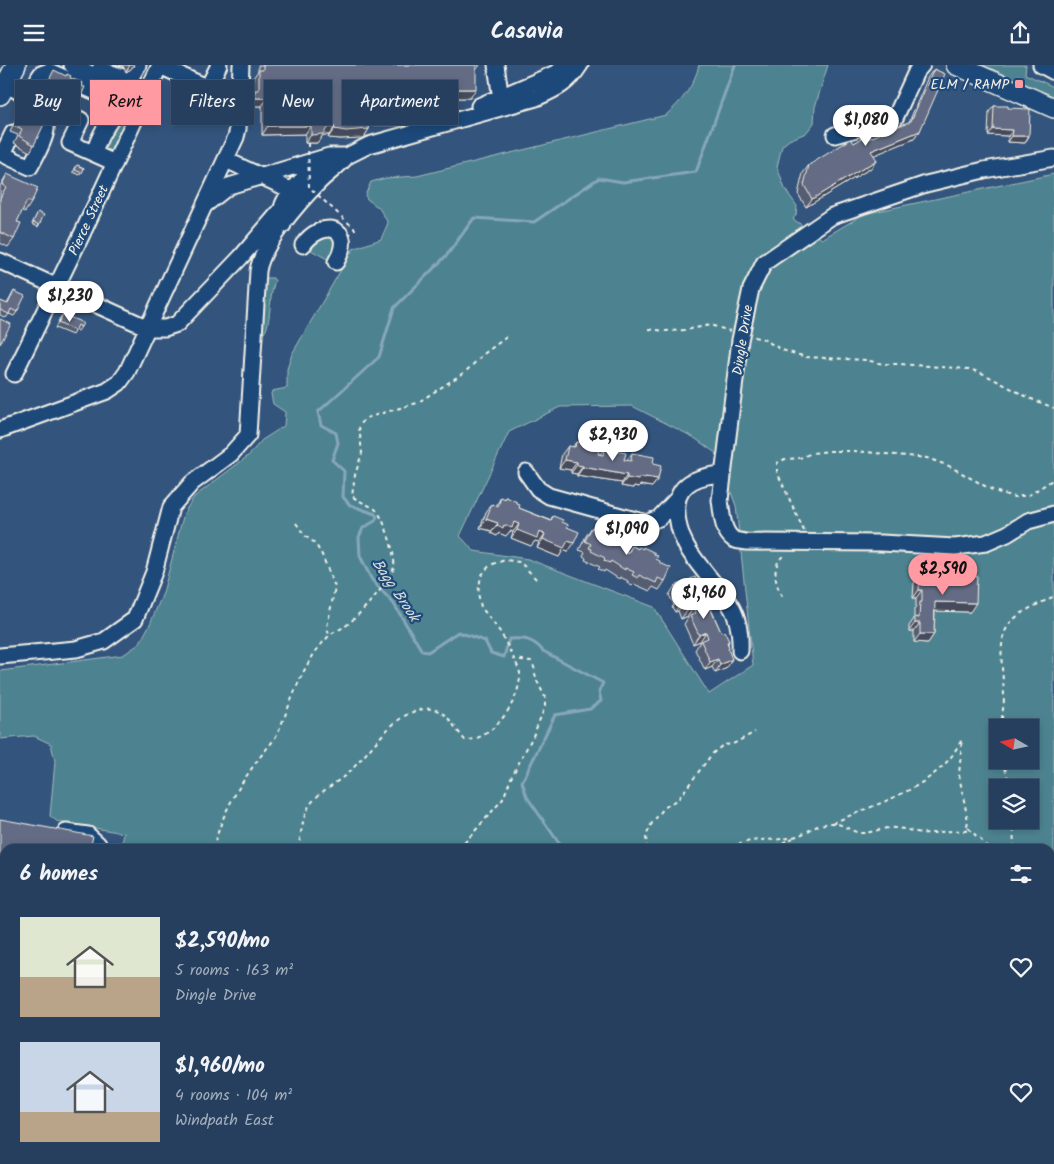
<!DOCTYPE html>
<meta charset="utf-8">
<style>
:root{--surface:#263f5e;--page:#324a67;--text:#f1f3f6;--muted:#a4afbc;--line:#425873;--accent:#ff9aa2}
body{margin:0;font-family:Kalam,sans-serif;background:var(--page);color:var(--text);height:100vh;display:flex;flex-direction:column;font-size:19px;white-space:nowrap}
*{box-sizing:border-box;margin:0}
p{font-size:16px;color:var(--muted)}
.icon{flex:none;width:28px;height:28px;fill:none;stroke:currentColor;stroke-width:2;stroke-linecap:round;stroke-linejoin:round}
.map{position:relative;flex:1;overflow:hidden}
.panel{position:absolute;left:0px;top:779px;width:1055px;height:321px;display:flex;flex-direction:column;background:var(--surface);border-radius:15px 15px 0 0;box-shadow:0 2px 8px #0003,0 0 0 1px var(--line)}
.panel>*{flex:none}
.guide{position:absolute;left:15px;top:15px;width:500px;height:45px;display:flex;gap:10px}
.needle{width:32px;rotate:279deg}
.fabs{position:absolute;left:989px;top:654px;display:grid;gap:10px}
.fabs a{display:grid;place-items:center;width:50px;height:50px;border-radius:0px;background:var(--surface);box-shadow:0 2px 8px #0003,0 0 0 1px var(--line);font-size:25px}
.price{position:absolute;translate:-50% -42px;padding:0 11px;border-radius:18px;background:#fff;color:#222;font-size:16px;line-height:32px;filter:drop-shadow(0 1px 2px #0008)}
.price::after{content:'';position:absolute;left:50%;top:30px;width:15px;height:11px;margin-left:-8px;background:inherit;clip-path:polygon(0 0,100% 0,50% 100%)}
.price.selected{background:var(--accent);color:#111}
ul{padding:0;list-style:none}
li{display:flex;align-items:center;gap:15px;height:125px;padding:0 20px}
li span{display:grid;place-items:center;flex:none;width:140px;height:100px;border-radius:0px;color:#555}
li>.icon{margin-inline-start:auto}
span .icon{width:60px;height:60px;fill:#fffc;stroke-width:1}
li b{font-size:21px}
h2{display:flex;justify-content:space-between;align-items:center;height:60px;padding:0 20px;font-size:21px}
.pill{padding:0 18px;border-radius:0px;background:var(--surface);box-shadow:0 2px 8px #0003,0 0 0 1px var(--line);font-size:18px;line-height:45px}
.pill.selected{background:var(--accent);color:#111}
header{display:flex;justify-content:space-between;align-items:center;height:65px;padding:0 20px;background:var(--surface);font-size:22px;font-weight:800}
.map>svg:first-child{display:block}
</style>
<header><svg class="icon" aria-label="menu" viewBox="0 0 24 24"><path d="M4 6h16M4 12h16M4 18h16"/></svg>Casavia<svg class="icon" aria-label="share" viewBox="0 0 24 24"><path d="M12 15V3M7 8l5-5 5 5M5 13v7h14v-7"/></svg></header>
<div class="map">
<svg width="1054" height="1099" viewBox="0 0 1054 1099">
<rect width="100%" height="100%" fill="#33547d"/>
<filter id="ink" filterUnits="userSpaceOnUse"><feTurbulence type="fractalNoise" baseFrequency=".02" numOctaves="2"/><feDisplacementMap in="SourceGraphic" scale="10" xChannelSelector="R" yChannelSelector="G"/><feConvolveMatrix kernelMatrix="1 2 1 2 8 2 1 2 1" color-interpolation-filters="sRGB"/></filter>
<g filter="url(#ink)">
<path fill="#4e8390" stroke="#a1babc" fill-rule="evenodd" d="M699 0H828L815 42 814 58 806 68 789 75 782 81 777 102 785 124 797 141 796 150 793 154 822 174 864 149 1054 109V1099H527L521 1095H1050V784H121L124 768 58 757 50 751 55 696 51 679 34 671 0 674V606L123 590 139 579 150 559 163 528 184 448 194 432 248 391 262 375 284 361 285 347 273 339 271 329 272 326 287 323V304L292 289 353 184 381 174 388 158 379 143 367 134 365 130 371 117 386 113 417 111 666 50C682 36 694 21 699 0ZM632 341 693 372 717 389 736 441 753 600 709 629 654 542 528 494 474 486 460 471 509 367 560 342ZM998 662H1030V695H998ZM998 722H1030V755H998Z
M979 0H1026L1025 9 1054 22V32Z
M125 32 130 35 132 41 130 47 113 85 109 88 105 86 103 81 117 36Z
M321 171 332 172 337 177 329 195 309 184 313 176Z
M265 213H273L275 216C269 230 271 261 264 268L262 267Z
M312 1095H383L382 1099H312Z"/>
<path fill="#3f769b" stroke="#87a7ba" d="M1050 867H1054V938L1050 940Z"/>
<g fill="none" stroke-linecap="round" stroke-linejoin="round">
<path stroke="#87a7ba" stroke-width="3" d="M563 784 527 732 522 717 555 650 590 644 601 636 599 626 603 618 543 586C533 574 525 573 509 574L504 592 491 588 485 576 458 567 428 587 422 586 394 539 372 515 360 491 359 472 363 463 375 456 377 452 375 449 350 440 343 432 344 406 332 395 338 378 336 368 321 360 318 347 379 292 394 243 447 190 474 153 534 157 599 113 623 117 696 107 735 0"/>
<defs>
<path id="minor" d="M72 0 144 34
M496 0 502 41
M1041 0 1054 7
M160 1 204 21 209 20 219 0
M100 4 126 13 131 12 138 0
M5 20 81 55 70 78 115 98
M42 37C36 28 34 18 41 9L49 6 109 33C119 45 113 51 106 62 100 69 97 80 94 88
M479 41 556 8 565 0
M835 70 895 53 916 7 922 0
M0 88 30 102C38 86 63 50 28 47
M3 89 13 68
M1054 93 984 105 926 119 832 151 764 198 751 224 740 275 720 435C722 448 722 466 733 474 736 476 742 476 745 477L881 478 955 482 986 478 1007 469 1028 456 1054 449
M226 95 293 126
M206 139 229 121 329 91H347L369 80 536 33C556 24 568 19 580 0
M303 180C321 154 357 160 336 197
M0 196 148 263H165L177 259 241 192 282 144
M14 309 83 167 160 0
M0 365 107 326 119 318 127 307 236 72 238 64 241 0
M526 407 538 424 549 431 646 458 659 453 678 433
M723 409C704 410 679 416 677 439 674 483 707 505 729 538 738 552 741 569 740 586
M0 591 76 584 104 576 135 554 154 507 171 442 192 418 231 389 248 370 258 206C262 179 299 137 319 117 328 108 339 101 347 91 339 93 331 95 324 98 312 104 283 130 282 144 282 149 283 155 283 160
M66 767 88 770 98 779V784
M0 1082H5
M137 1095 152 1099
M214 1099 218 1095
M248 1099V1095"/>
<path id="major" d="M956 0 1054 43
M0 30 16 0"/>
</defs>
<use href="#minor" stroke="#f4f1e8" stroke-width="19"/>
<use href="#major" stroke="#f4f1e8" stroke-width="22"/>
<path stroke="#f4f1e8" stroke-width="2" stroke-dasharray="4 4" stroke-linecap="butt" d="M649 264 666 266 686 265 710 260 730 266
M754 272 763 274 782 285 806 292 866 295 883 299H900L969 304 984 309 1029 333 1054 343
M296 458 305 471 315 478 322 490 335 522 327 562 329 570
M804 466 777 407V398L785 394 800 393 812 388 830 386H855L927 393 949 401 994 426 1014 432 1029 430 1054 414
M783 491C771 501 775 521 783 532
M1002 662C1001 652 1004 642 1004 632 1004 610 995 574 1011 557 1022 545 1040 539 1054 531
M1003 695 1010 722
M1013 755 1014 784
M968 763 990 784
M213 784C222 749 236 725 257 696 263 687 273 678 277 669 293 635 301 599 328 572 332 567 339 565 344 562 356 554 393 514 394 501 396 491 384 451 375 444 368 439 359 437 352 431L355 410 362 388 359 361 366 353 417 338 465 307 485 288 508 271
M298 784C301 771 302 754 308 743 318 726 335 720 349 707 371 687 392 648 424 644 446 641 453 662 465 675 493 676 521 635 520 608 519 603 516 598 514 594
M459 784 503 734 511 713 533 671 545 642V632L536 614 534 602 531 596 514 594 501 568 481 542 478 528 481 511 490 500 505 495 520 497 538 516
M647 784 646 771 652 758 664 743 679 733 712 689 723 680 733 679 755 667
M731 784C751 770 771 778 793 772 808 769 813 759 832 758 844 758 852 769 864 768 875 767 884 762 894 763 907 763 919 770 932 768 945 767 952 765 966 766L968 756 959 710 962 675C958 680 955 687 951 692 923 727 872 740 833 758
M768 784 793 773
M1050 998 1054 1001
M1050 1023H1054
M540 1095 549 1099
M588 1099 591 1095
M719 1099 724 1095"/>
<use href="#minor" stroke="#1f4a7a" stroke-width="15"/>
<use href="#major" stroke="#1f4a7a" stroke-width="19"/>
<path stroke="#f4f1e8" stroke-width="2" stroke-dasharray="4 4" stroke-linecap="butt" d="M308 78 309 122 355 164 349 170"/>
</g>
<path fill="#555d72" stroke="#f4f1e8" d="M119 0H134L131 4 126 7 123 1Z
M258 0H480L476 5 470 33H453L449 38H433L429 44H413L408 58 399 60H370L369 64 364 72 340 74 328 73 329 70H323L317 78H305V69L262 70V41H249V34L253 29V13L258 6Z
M934 4 920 66 914 74 874 90 871 103 806 142 798 129 803 108 809 100 854 78 865 75 909 57 928 12Z
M994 41 1008 43 1029 71 1025 78 1008 77V71L988 70 989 47Z
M20 48 34 80 30 87 14 78 18 70 10 67 16 54Z
M77 100 84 103 80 110 73 107Z
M7 109 31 138 25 147 22 145 17 157 14 174 8 182 0 178V121Z
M38 147 39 160 38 162 32 159Z
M14 226 17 247 14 251 9 249 6 253 0 250V236L7 239Z
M63 249 81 262 78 266 75 265 72 270 55 263 60 253Z
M576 377 598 389H600L604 384 624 395H627L632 388 653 399 658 414 652 422 640 420 639 422 634 421 633 423 621 421 622 418 577 411V409L571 408V405L559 403 562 389 568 381 573 382Z
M501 432 505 434 506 432 517 439 519 443 550 455 553 451 562 457 567 462 568 487 563 485 559 492 537 483 539 477 535 476 531 481 511 473 513 467 510 466 506 471 499 468 497 471 491 468 492 466 480 463 486 447 492 439 496 441Z
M592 462 607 469 608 467 624 475 623 486 627 488 632 481 654 490 656 494 660 498 665 516 659 525 653 522 650 526 634 519 632 521 627 518 628 516 620 512 619 514 605 505 604 507 598 504 600 502 585 495 586 493 583 491 585 487 579 485 586 471Z
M920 510 970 547 935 546 934 569 928 578 914 577V566H909V561L914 554V545L916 542V533H913L914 518Z
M698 518 708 533 709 535 708 537 721 567 729 576 728 579 729 583 728 585 727 603 715 608 712 602 705 605 695 585 700 577V576L693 579 684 559 688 553V551L681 554 678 546 675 547 672 542 674 540 669 530 675 521Z
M68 1095H82L81 1099H66Z
M266 1095H305L306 1099H268Z
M403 1095H435V1099H402Z"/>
<path fill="#454c5c" stroke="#f4f1e8" d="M130 0H134L131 4 126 7Z
M48 17 81 31 78 35 45 22Z
M455 24H476L470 33H453L449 38H433L429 44H408L414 36Z
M255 33H268L262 41H249Z
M413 49 408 58 399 60H364L370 52Z
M268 61H311L305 69 262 70Z
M328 62H335L329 70H323L317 78H305L311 70Z
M334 64H369L364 72 362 73 340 74 328 73Z
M993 64 1013 65 1008 71 988 70Z
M920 66 914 74 865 94 871 86Z
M1012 71H1029L1025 78 1008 77Z
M877 95 871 103 806 142 812 134Z
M565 395 577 397 571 405 559 403Z
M577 400 583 401 577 409 571 408Z
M583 402 627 410 622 418 577 411Z
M639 412H645L658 414 652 422 640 420 639 422 634 421 633 423 621 421 627 413Z
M486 454 498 458 492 466 480 463Z
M514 457 519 459 513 467 510 466 506 471 499 468 497 471 491 468 497 460H504Z
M517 465 539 467 545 469 539 477 535 476 531 481 511 473Z
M543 474 568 476 574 478 568 487 563 485 559 492 537 483Z
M919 525H922L916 533H913Z
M935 537 976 538 970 547 929 546Z
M683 538 678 546 675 547 680 539Z
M693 543 688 551 681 554 687 546Z
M915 558H920L914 566H909Z
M706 567 700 576 693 579 699 570Z
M920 569H934L928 578 914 577Z
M718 594 712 602 705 605 710 597Z
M732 594 727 603 715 608 720 600Z
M0 792 5 793V803L0 802Z
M0 866 5 867V876L0 875Z
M0 964H5V974L0 973Z"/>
<path fill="#636c84" stroke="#f4f1e8" d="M263 0H476V24H455V30H434V36H414L413 49 405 52H370L369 64 346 66 334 64 335 62H328L323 69 311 70V61H268V33H255V25H259V5H263Z
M934 4 945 9 920 66 871 86 877 95 812 134 804 120 809 100 851 74 854 78 864 72 865 75 911 56Z
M54 5 66 11 67 9 71 11 70 13 83 18 82 21 85 22 81 31 48 17Z
M994 41H1008V43L1030 44 1029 71H1012L1013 65 993 64Z
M32 44 48 51 34 80 19 71 22 64 15 61 20 48Z
M77 100 84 103 82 108 75 105Z
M7 109 38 123 31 138 27 136 17 157 21 158 14 174 0 167V133L6 122 2 120Z
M38 147 44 150 39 160 33 157Z
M14 226 25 231 17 247 11 244 9 249 0 245V236L8 239Z
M63 249 83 258 81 262 78 260 75 266 58 258Z
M0 254 11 259 0 279Z
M576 377 600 381 598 389 603 390 604 384 626 388 624 395 631 396 632 388 654 392 653 399 661 401 658 414 645 412V414L639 412V415L627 413V410L583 402V401L577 400V397L565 395 568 381 575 382Z
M501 432 505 434 506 432 517 437V439L520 440 519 443 551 456 553 451 563 455 562 457 569 460 567 462 579 467 574 478 568 476 564 483 543 474 545 469 539 467 537 473 517 465 519 459 514 457 512 463 504 460 503 463 497 460 498 458 486 454 492 439 498 442Z
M592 462 607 470 608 467 612 469 613 467 625 473 624 475 628 476 623 486 628 489 632 481 638 484 639 482 643 484V482L655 488 654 490 658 491 656 494 660 496V498L671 503 665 516 658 513 656 518 639 510 638 513 632 510 634 507 625 503V505L611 496 610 498 604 496 605 493 591 486 592 484 589 483 591 479 585 476Z
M920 510 977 511 976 538 935 537 934 569H920V558H915V552L919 553 920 537H922V525H919Z
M695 512 698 518 701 516 702 519 704 518 709 531H707L709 535 707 536 721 567 724 566 729 576 727 577 729 583 728 584 732 594 720 600 718 594 710 597 701 576 708 573 706 567 699 570 690 551 696 548 693 543 687 546 683 538 680 539 678 534 680 533 675 521Z
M0 754 93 771 90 784H5V793L0 792Z
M0 818 5 819V867L0 866Z
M0 924H5V964H0Z
M0 1017 5 1018V1037L0 1059Z
M0 1089 5 1090V1095H14L13 1099H0Z
M71 1095H82L81 1099H70Z
M95 1095H97L116 1099H87L88 1097 95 1099Z
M275 1095H305L307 1098 303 1099H290V1098L287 1099H277Z
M407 1095H435V1099H406Z
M441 1097 452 1099H440Z
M647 1098H656L655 1099H647Z"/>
</g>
<rect fill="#ff9aa2" stroke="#1f4a7a" stroke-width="2" x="1014" y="14" width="10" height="10" rx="2.5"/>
<g text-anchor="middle" stroke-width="4.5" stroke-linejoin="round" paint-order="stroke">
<g font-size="14" fill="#f4f1e8" stroke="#1f4a7a" text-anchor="end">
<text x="1009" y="24">ELM / RAMP</text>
</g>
<g font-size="14" fill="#f4f1e8" stroke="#1f4a7a">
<text transform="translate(88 155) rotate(-65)" y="5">Pierce Street</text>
<text transform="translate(742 275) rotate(-81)" y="5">Dingle Drive</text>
</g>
<g font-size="15" font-style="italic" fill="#d9dfdc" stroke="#1f4a7a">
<text transform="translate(396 525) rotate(56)" y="5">Bagg Brook</text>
</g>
</g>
</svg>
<div class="fabs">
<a><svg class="needle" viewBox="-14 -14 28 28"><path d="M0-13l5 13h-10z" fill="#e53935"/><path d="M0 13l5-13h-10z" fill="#a4afbc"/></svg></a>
<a><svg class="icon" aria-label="layers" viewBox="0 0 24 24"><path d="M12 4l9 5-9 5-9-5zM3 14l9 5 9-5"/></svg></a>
</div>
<b class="price" style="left:866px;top:82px">$1,080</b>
<b class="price" style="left:70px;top:258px">$1,230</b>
<b class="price" style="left:613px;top:397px">$2,930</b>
<b class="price" style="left:627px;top:491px">$1,090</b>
<b class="price selected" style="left:943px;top:531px">$2,590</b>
<b class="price" style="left:704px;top:555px">$1,960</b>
<div class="guide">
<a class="pill">Buy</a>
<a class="pill selected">Rent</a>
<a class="pill">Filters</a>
<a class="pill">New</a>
<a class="pill">Apartment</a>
</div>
<section class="panel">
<h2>6 homes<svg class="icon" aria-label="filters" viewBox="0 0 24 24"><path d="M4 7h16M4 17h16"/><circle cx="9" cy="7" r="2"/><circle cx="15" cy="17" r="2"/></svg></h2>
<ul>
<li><span style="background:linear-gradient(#dfe7d0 60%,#b9a48a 0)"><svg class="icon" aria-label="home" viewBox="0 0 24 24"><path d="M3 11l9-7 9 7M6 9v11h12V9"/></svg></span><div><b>$2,590/mo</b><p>5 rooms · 163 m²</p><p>Dingle Drive</p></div><svg class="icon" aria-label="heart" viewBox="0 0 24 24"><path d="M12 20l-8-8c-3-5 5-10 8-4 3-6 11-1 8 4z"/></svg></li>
<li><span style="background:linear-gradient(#c9d6e8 70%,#b9a48a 0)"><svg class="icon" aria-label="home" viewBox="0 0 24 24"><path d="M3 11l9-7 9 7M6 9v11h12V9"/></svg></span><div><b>$1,960/mo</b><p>4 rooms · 104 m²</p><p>Windpath East</p></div><svg class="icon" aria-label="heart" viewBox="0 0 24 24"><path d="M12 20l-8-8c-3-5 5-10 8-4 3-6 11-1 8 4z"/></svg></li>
</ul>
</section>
</div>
